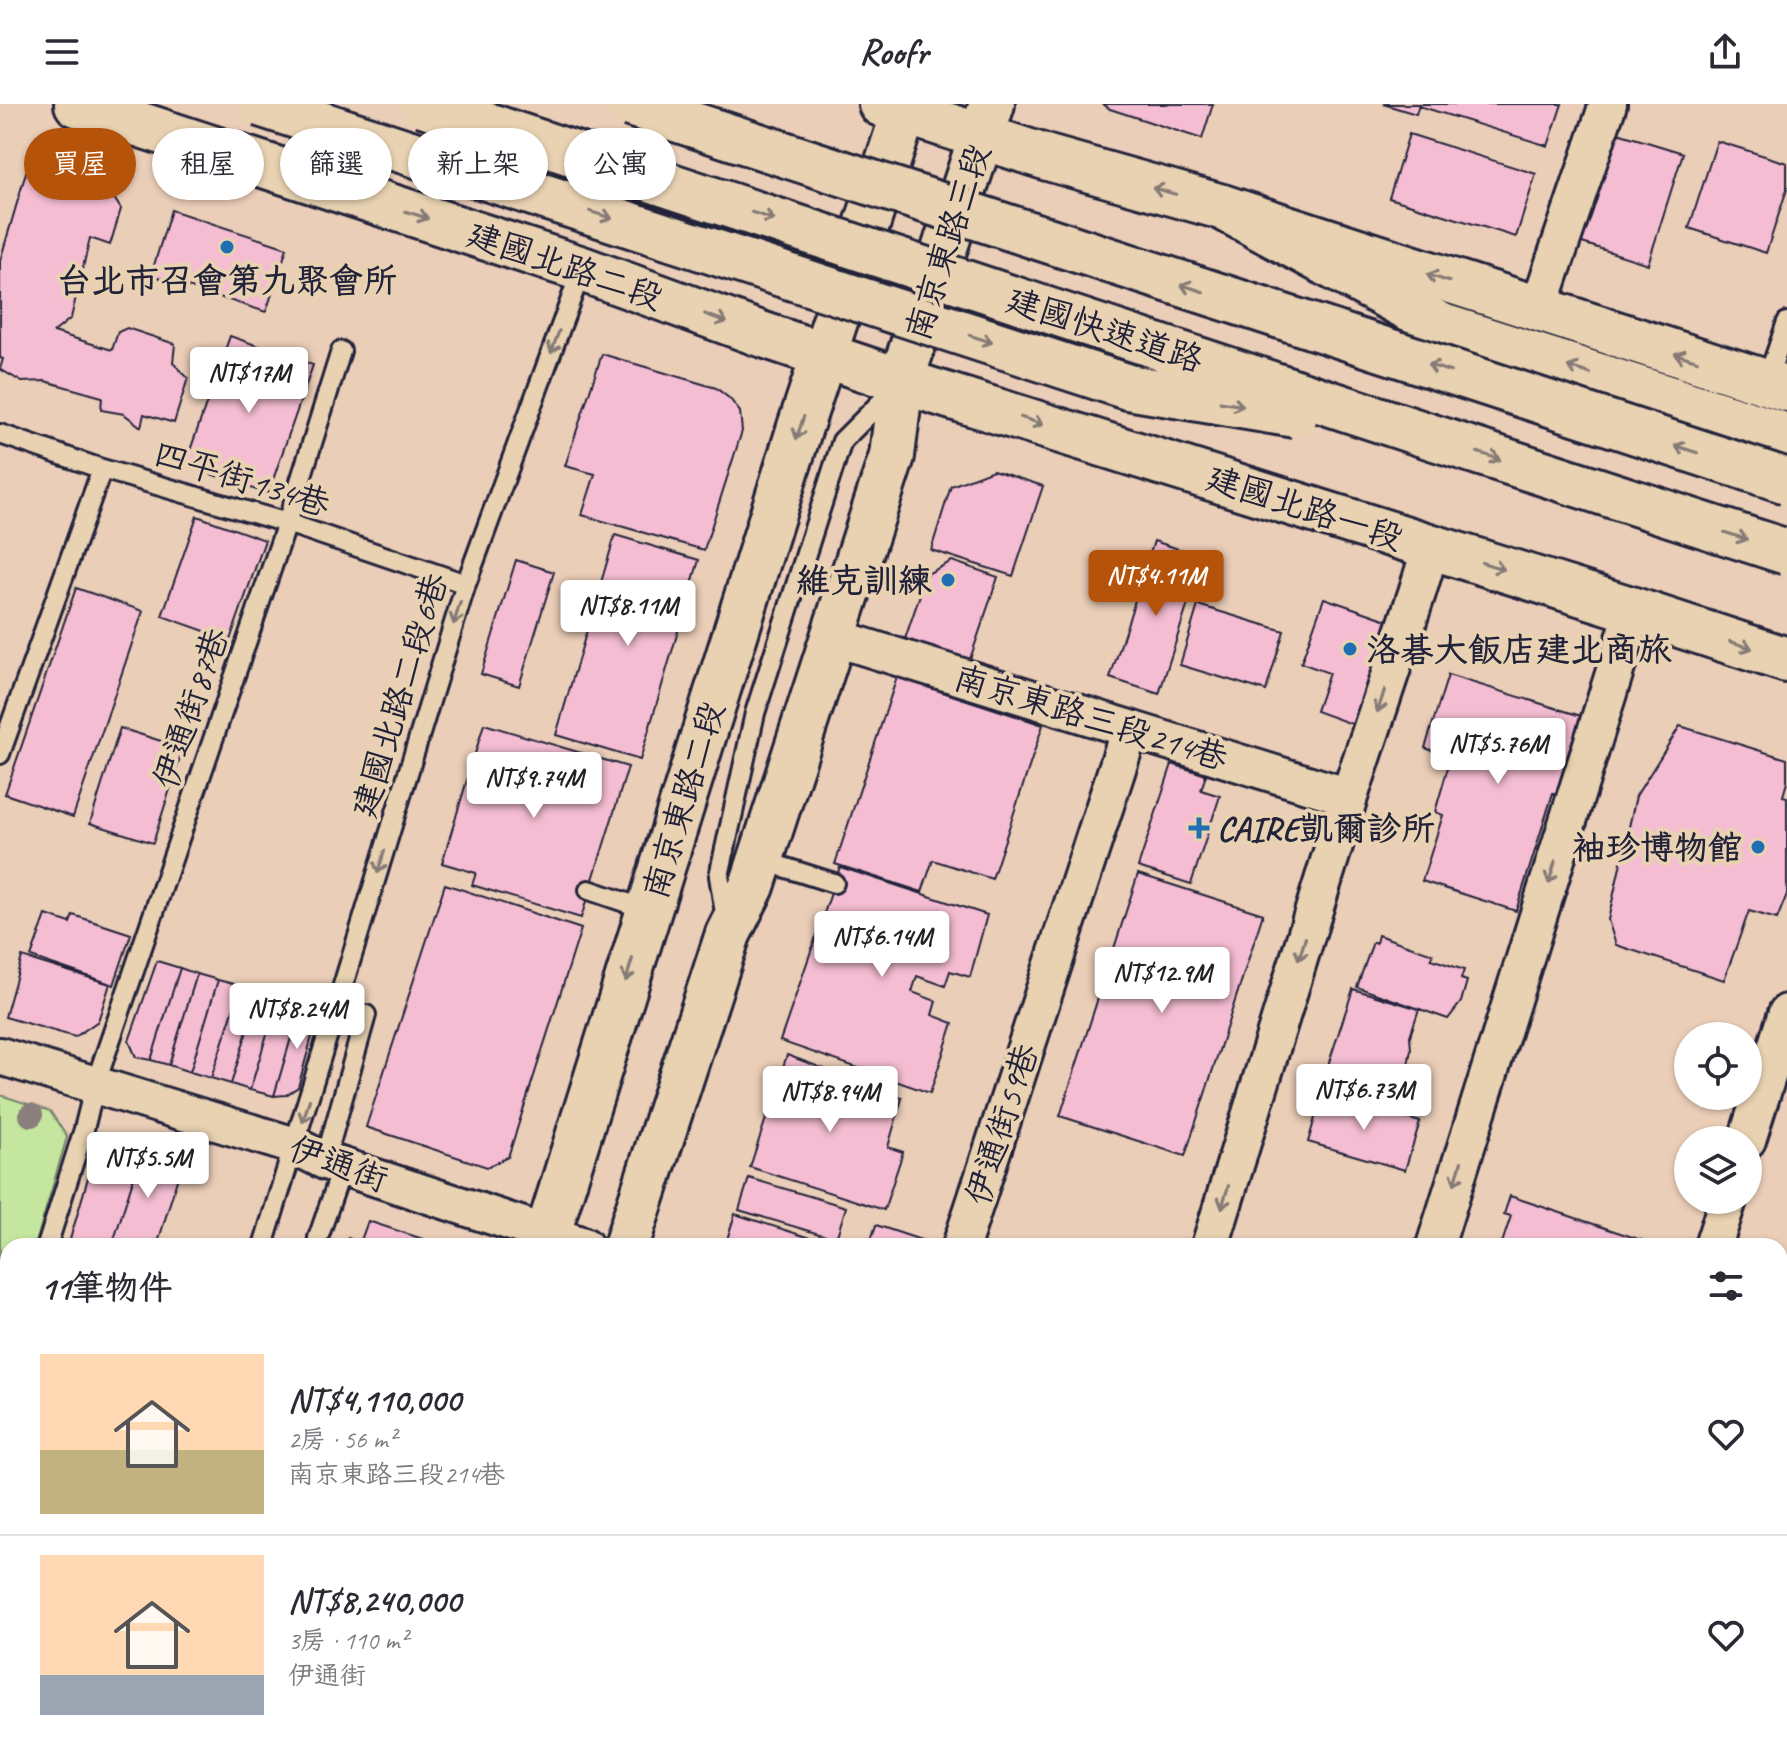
<!DOCTYPE html>
<html lang="zh-TW">
<meta charset="utf-8">
<style>
:root{--surface:#fff;--page:#f2f2f3;--text:#2b2b33;--muted:#7c7c81;--line:#e1e1e2;--accent:#b45309}
body{margin:0;font-family:Caveat,"LXGW WenKai TC",sans-serif;background:var(--page);color:var(--text);height:100vh;display:flex;flex-direction:column;font-size:30px;white-space:nowrap}
*{box-sizing:border-box;margin:0}
p{font-size:26px;color:var(--muted)}
.icon{flex:none;width:44px;height:44px;fill:none;stroke:currentColor;stroke-width:2;stroke-linecap:round;stroke-linejoin:round}
.map{position:relative;flex:1;overflow:hidden}
.sheet{position:absolute;left:0px;top:1134px;width:1788px;height:514px;display:flex;flex-direction:column;background:var(--surface);border-radius:24px 24px 0 0;box-shadow:0 2px 6px #0004}
.sheet>*{flex:none}
.top-card{position:absolute;left:24px;top:24px;width:800px;height:72px;display:flex;gap:16px}
.tools{position:absolute;left:1674px;top:918px;display:grid;gap:16px}
.tools a{display:grid;place-items:center;width:88px;height:88px;border-radius:50%;background:var(--surface);box-shadow:0 2px 6px #0004;font-size:40px}
.price{position:absolute;translate:-50% -68px;padding:0 18px;border-radius:8px;background:#fff;color:#222;font-size:26px;line-height:52px;filter:drop-shadow(0 2px 4px #0008)}
.price::after{content:'';position:absolute;left:50%;top:48px;width:24px;height:18px;margin-left:-12px;background:inherit;clip-path:polygon(0 0,100% 0,50% 100%)}
.price.active{background:var(--accent);color:#fff}
ul{padding:0;list-style:none}
li{display:flex;align-items:center;gap:24px;height:200px;padding:0 40px}
li+li{border-top:2px solid var(--line)}
li span{display:grid;place-items:center;flex:none;width:224px;height:160px;border-radius:0px;color:#555}
li>.icon{margin-inline-start:auto}
span .icon{width:96px;height:96px;fill:#fffc;stroke-width:1}
li b{font-size:34px}
h2{display:flex;justify-content:space-between;align-items:center;height:96px;padding:0 40px;font-size:34px}
.chip{padding:0 28px;border-radius:36px;background:var(--surface);box-shadow:0 2px 6px #0004;font-size:28px;line-height:72px}
.chip.active{background:var(--accent);color:#fff}
header{display:flex;justify-content:space-between;align-items:center;height:104px;padding:0 40px;background:var(--surface);font-size:36px;font-weight:700}
.map>svg:first-child{display:block}
</style>
<header><svg class="icon" aria-label="menu" viewBox="0 0 24 24"><path d="M4 6h16M4 12h16M4 18h16"/></svg>Roofr<svg class="icon" aria-label="share" viewBox="0 0 24 24"><path d="M12 15V3M7 8l5-5 5 5M5 13v7h14v-7"/></svg></header>
<div class="map">
<svg width="1787" height="1647" viewBox="0 0 1787 1647">
<rect width="100%" height="100%" fill="#ebceb8"/>
<filter id="ink" filterUnits="userSpaceOnUse"><feTurbulence type="fractalNoise" baseFrequency=".0125" numOctaves="2"/><feDisplacementMap in="SourceGraphic" scale="16" xChannelSelector="R" yChannelSelector="G"/><feConvolveMatrix kernelMatrix="1 2 1 2 8 2 1 2 1" color-interpolation-filters="sRGB"/></filter>
<g filter="url(#ink)">
<path fill="#c5e69f" stroke="#74846d" stroke-width="2" d="M0 991 50 1007 67 1033 35 1142H8V1209L0 1207Z
M1780 1411 1787 1413V1635L1783 1647H1742L1718 1640H1780Z"/>
<path fill="#f5bdd2" stroke="#22223b" stroke-width="2" d="M1103 0H1213L1202 35 1110 5Z
M1383 0H1419L1416 10Z
M1419 0H1562L1548 42 1419 2Z
M1611 27 1683 49 1648 160 1576 137Z
M1409 30 1536 70 1516 133 1389 94Z
M1717 37 1787 59V85L1766 149 1689 124Z
M27 65 51 72 67 65 76 81 110 88 121 105 110 141 90 134 71 214 54 228 112 246 118 228 127 224 175 240 173 259 188 274 174 319 144 310 141 323 124 310 101 306 102 293 45 277 22 278 0 265 3 255 0 254V157Z
M171 106 287 144 266 208 151 171Z
M230 232 313 261 268 390 185 361Z
M602 250 716 284 730 295 740 308 742 327 704 446 582 411 595 370 565 362Z
M993 366 1043 382 1013 472 931 446 951 382Z
M197 412 265 436 230 536 162 512Z
M615 431 699 456 640 656 556 631Z
M1154 437 1203 453 1159 590 1110 574Z
M516 456 554 468 519 582 481 570Z
M952 457 998 473 968 561 904 538 927 470Z
M76 484 143 507 73 713 5 690Z
M1324 494 1393 518 1360 623 1316 607 1329 569 1301 559Z
M1198 501 1284 527 1266 587 1180 561Z
M1448 571 1594 616 1570 694 1553 689 1516 807 1422 777 1443 711 1435 708 1451 653 1425 644Z
M897 573 1043 621 992 775 933 756 922 788 835 760Z
M484 620 628 663 581 814 472 781 476 769 442 759Z
M1680 622 1787 655V678L1783 692 1787 693V790L1777 815 1749 807 1724 876 1616 841 1608 816 1636 692Z
M120 624 183 644 153 739 90 719Z
M1172 660 1206 671 1201 686 1220 692 1191 780 1138 763Z
M840 763 987 811 970 873 950 867 945 882 917 872 912 888 936 897 932 911 953 919 930 989 780 937Z
M1138 770 1263 810 1185 1052 1060 1012Z
M445 780 581 825 508 1053 487 1063 366 1023Z
M46 811 70 819 73 811 131 830 114 881 31 853Z
M1378 831 1433 850 1431 855 1464 866 1461 875 1467 877 1461 898 1448 915 1357 883 1373 838 1376 839Z
M22 853 110 880 98 917 75 933 5 913Z
M157 857 180 864 151 956 136 953 129 937Z
M180 864 197 870 169 961 151 956Z
M197 870 218 876 190 968 169 961Z
M218 876 241 882 211 974 190 968Z
M241 882 259 888 231 980 211 974Z
M1353 885 1419 905 1410 932 1411 946 1406 971 1390 992 1385 1004 1320 986Z
M259 888 278 894 250 986 231 980Z
M278 894 301 900 274 992 250 986Z
M301 900 319 907 298 983 286 991 274 992Z
M787 951 902 994 888 1043 903 1048 884 1106 750 1063Z
M1322 990 1420 1018 1405 1066 1308 1038Z
M117 1037 143 1044 112 1142H77L69 1139 95 1050Z
M143 1044 183 1056 157 1142H112Z
M749 1074 846 1103 836 1135 739 1106Z
M1510 1092 1659 1142H1501L1511 1112 1504 1110Z
M735 1110 835 1142H725Z
M368 1117 444 1142H345L348 1134 360 1139Z
M876 1121 939 1142H869Z
M1780 1250 1787 1253V1354L1780 1352Z
M534 1640H665L680 1645V1647H532Z
M707 1640H795L793 1647H704Z
M1073 1640H1150L1148 1647H1071Z
M1198 1640H1262L1260 1647H1196Z
M1343 1640H1473L1470 1647H1341Z"/>
<g fill="none" stroke-linecap="round" stroke-linejoin="round">
<defs>
<path id="service" d="M1766 279 1787 218
M0 330 102 365 287 419 466 480
M0 650 102 365
M761 756 834 779
M589 786 648 806
M726 815 719 772 755 609 842 337 892 287
M325 1057 366 911
M318 1134 343 1062
M47 1142 84 1025 95 981 287 419 341 247
M263 1142 466 480 582 165
M0 1222 8 1225
M0 1290 8 1264
M0 1611 8 1614
M90 1640 112 1647
M429 1647 431 1640"/>
<path id="minor" d="M1538 206 1608 0
M833 533 1349 693
M0 952 295 1042 325 1057 584 1142
M1747 1036 1787 909
M961 1142 1130 625
M1210 1142 1349 693 1417 489 1431 443
M1435 1142 1634 506
M1713 1142 1728 1096
M1780 1375 1787 1377
M1674 1640 1696 1647
M801 1647 803 1640
M1053 1647 1056 1640
M1273 1647 1275 1640
M1547 1647 1548 1640"/>
<path id="tertiary" d="M77 0 582 165 758 229 901 277 1634 506 1787 556
M881 0 1048 54 1222 103 1787 285"/>
<path id="secondary" d="M544 1142 800 323 907 0
M626 1142 728 830 752 782 892 352 901 277 992 0
M376 1647 378 1640
M480 1647 482 1640"/>
<path id="trunk" d="M1222 103 1442 222 1787 332"/>
</defs>
<use href="#service" stroke="#22223b" stroke-width="24"/>
<use href="#minor" stroke="#22223b" stroke-width="42"/>
<use href="#tertiary" stroke="#22223b" stroke-width="50"/>
<use href="#secondary" stroke="#22223b" stroke-width="50"/>
<use href="#trunk" stroke="#22223b" stroke-width="50"/>
<use href="#service" stroke="#e8d2b1" stroke-width="18"/>
<use href="#minor" stroke="#e8d2b1" stroke-width="36"/>
<use href="#tertiary" stroke="#e8d2b1" stroke-width="44"/>
<use href="#secondary" stroke="#e8d2b1" stroke-width="44"/>
<use href="#trunk" stroke="#e8d2b1" stroke-width="44"/>
<defs>
<path id="trunk-bridge" d="M260 0 1128 283 1295 311
M423 0 1432 333 1787 448
M630 0 1787 377"/>
</defs>
<use href="#trunk-bridge" stroke="#22223b" stroke-width="50" stroke-linecap="butt"/>
<use href="#trunk-bridge" stroke="#e8d2b1" stroke-width="44"/>
</g>
<circle fill="#8a7f7c" cx="31" cy="1011" r="12"/>
<defs><path id="oneway-shaft" d="M-6 0H5M1.5-3L5.5 0L1.5 3" fill="none" stroke-width="1.6" stroke-linecap="round" stroke-linejoin="round" transform="scale(2)"/></defs>
<g stroke="#857a76">
<use href="#oneway-shaft" transform="translate(1164 87) rotate(-164)"/>
<use href="#oneway-shaft" transform="translate(417 111) rotate(18)"/>
<use href="#oneway-shaft" transform="translate(601 111) rotate(18)"/>
<use href="#oneway-shaft" transform="translate(763 112) rotate(18)"/>
<use href="#oneway-shaft" transform="translate(1438 174) rotate(-162)"/>
<use href="#oneway-shaft" transform="translate(1192 184) rotate(-162)"/>
<use href="#oneway-shaft" transform="translate(716 214) rotate(20)"/>
<use href="#oneway-shaft" transform="translate(981 235) rotate(18)"/>
<use href="#oneway-shaft" transform="translate(555 238) rotate(110)"/>
<use href="#oneway-shaft" transform="translate(1686 253) rotate(-162)"/>
<use href="#oneway-shaft" transform="translate(1439 264) rotate(-162)"/>
<use href="#oneway-shaft" transform="translate(1579 266) rotate(-162)"/>
<use href="#oneway-shaft" transform="translate(1232 300) rotate(9)"/>
<use href="#oneway-shaft" transform="translate(1032 317) rotate(18)"/>
<use href="#oneway-shaft" transform="translate(800 324) rotate(108)"/>
<use href="#oneway-shaft" transform="translate(1686 345) rotate(-162)"/>
<use href="#oneway-shaft" transform="translate(1489 352) rotate(18)"/>
<use href="#oneway-shaft" transform="translate(1736 432) rotate(18)"/>
<use href="#oneway-shaft" transform="translate(1493 462) rotate(17)"/>
<use href="#oneway-shaft" transform="translate(457 509) rotate(107)"/>
<use href="#oneway-shaft" transform="translate(1741 541) rotate(18)"/>
<use href="#oneway-shaft" transform="translate(1381 597) rotate(108)"/>
<use href="#oneway-shaft" transform="translate(381 758) rotate(107)"/>
<use href="#oneway-shaft" transform="translate(1552 768) rotate(107)"/>
<use href="#oneway-shaft" transform="translate(1302 845) rotate(107)"/>
<use href="#oneway-shaft" transform="translate(629 866) rotate(107)"/>
<use href="#oneway-shaft" transform="translate(306 1007) rotate(107)"/>
<use href="#oneway-shaft" transform="translate(1458 1069) rotate(107)"/>
<use href="#oneway-shaft" transform="translate(1225 1093) rotate(107)"/>
</g>
</g>
<g fill="#1f6fb2" stroke="#e8d2b1" stroke-width="3">
<circle cx="227" cy="143" r="8"/>
<circle cx="948" cy="476" r="8"/>
<circle cx="1350" cy="545" r="8"/>
<path d="M1195 712h8v8h8v8h-8v8h-8v-8h-8v-8h8z"/>
<circle cx="1758" cy="743" r="8"/>
</g>
<g text-anchor="middle" stroke-width="8" stroke-linejoin="round" paint-order="stroke">
<g font-size="34" fill="#22223b" stroke="#e8d2b1">
<text transform="translate(947 138) rotate(-72)" y="12">南京東路三段</text>
<text transform="translate(565 161) rotate(19)" y="12">建國北路二段</text>
<text transform="translate(1105 225) rotate(18)" y="12">建國快速道路</text>
<text transform="translate(242 374) rotate(17)" y="12">四平街134巷</text>
<text transform="translate(1305 403) rotate(18)" y="12">建國北路一段</text>
<text transform="translate(399 591) rotate(-73)" y="12">建國北路二段6巷</text>
<text transform="translate(190 604) rotate(-71)" y="12">伊通街87巷</text>
<text transform="translate(1091 613) rotate(17)" y="12">南京東路三段214巷</text>
<text transform="translate(683 696) rotate(-73)" y="12">南京東路二段</text>
<text transform="translate(1001 1020) rotate(-72)" y="12">伊通街59巷</text>
<text transform="translate(339 1059) rotate(20)" y="12">伊通街</text>
</g>
<g font-size="34" font-weight="bold" fill="#22223b" stroke="#e8d2b1" text-anchor="end">
<text x="227" y="188" text-anchor="middle">台北市召會第九聚會所</text>
<text x="932" y="488">維克訓練</text>
<text x="1366" y="557" text-anchor="start">洛碁大飯店建北商旅</text>
<text x="1217" y="736" text-anchor="start">CAIRE凱爾診所</text>
<text x="1742" y="755">袖珍博物館</text>
</g>
</g>
</svg>
<div class="tools">
<a><svg class="icon" aria-label="locate" viewBox="0 0 24 24"><circle cx="12" cy="12" r="6"/><path d="M12 2v4M12 18v4M2 12h4M18 12h4"/></svg></a>
<a><svg class="icon" aria-label="layers" viewBox="0 0 24 24"><path d="M12 4l9 5-9 5-9-5zM3 14l9 5 9-5"/></svg></a>
</div>
<b class="price" style="left:249px;top:311px">NT$17M</b>
<b class="price active" style="left:1156px;top:514px">NT$4.11M</b>
<b class="price" style="left:628px;top:544px">NT$8.11M</b>
<b class="price" style="left:1498px;top:682px">NT$5.76M</b>
<b class="price" style="left:534px;top:716px">NT$9.74M</b>
<b class="price" style="left:882px;top:875px">NT$6.14M</b>
<b class="price" style="left:1162px;top:911px">NT$12.9M</b>
<b class="price" style="left:297px;top:947px">NT$8.24M</b>
<b class="price" style="left:1364px;top:1028px">NT$6.73M</b>
<b class="price" style="left:830px;top:1030px">NT$8.94M</b>
<b class="price" style="left:148px;top:1096px">NT$5.5M</b>
<div class="top-card">
<a class="chip active">買屋</a>
<a class="chip">租屋</a>
<a class="chip">篩選</a>
<a class="chip">新上架</a>
<a class="chip">公寓</a>
</div>
<section class="sheet">
<h2>11筆物件<svg class="icon" aria-label="filters" viewBox="0 0 24 24"><path d="M4 7h16M4 17h16"/><circle cx="9" cy="7" r="2"/><circle cx="15" cy="17" r="2"/></svg></h2>
<ul>
<li><span style="background:linear-gradient(#ffd9b3 60%,#c2b280 0)"><svg class="icon" aria-label="home" viewBox="0 0 24 24"><path d="M3 11l9-7 9 7M6 9v11h12V9"/></svg></span><div><b>NT$4,110,000</b><p>2房 · 56 m²</p><p>南京東路三段214巷</p></div><svg class="icon" aria-label="heart" viewBox="0 0 24 24"><path d="M12 20l-8-8c-3-5 5-10 8-4 3-6 11-1 8 4z"/></svg></li>
<li><span style="background:linear-gradient(#ffd9b3 75%,#9aa5b1 0)"><svg class="icon" aria-label="home" viewBox="0 0 24 24"><path d="M3 11l9-7 9 7M6 9v11h12V9"/></svg></span><div><b>NT$8,240,000</b><p>3房 · 110 m²</p><p>伊通街</p></div><svg class="icon" aria-label="heart" viewBox="0 0 24 24"><path d="M12 20l-8-8c-3-5 5-10 8-4 3-6 11-1 8 4z"/></svg></li>
</ul>
</section>
</div>
